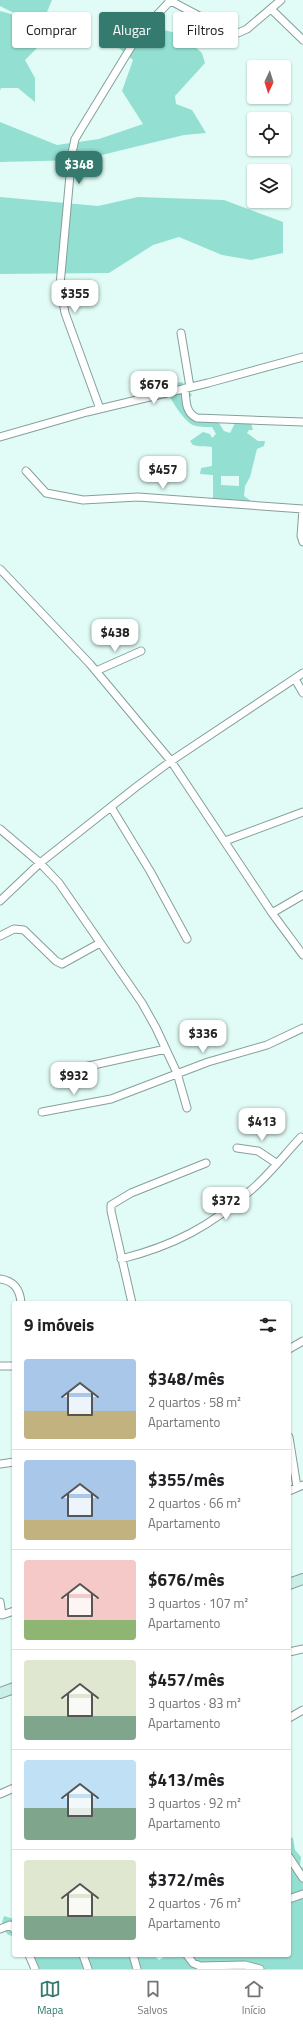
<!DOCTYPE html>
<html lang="pt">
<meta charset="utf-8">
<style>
:root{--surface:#fff;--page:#f2f2f2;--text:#202124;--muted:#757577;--line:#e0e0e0;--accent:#347a6f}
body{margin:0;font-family:"Titillium Web",sans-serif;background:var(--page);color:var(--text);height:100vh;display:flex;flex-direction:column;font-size:15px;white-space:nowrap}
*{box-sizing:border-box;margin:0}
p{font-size:13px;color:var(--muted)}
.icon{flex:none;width:22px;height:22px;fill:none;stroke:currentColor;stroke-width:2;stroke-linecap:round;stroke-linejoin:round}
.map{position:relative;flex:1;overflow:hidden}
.side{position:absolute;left:12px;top:1301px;width:279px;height:656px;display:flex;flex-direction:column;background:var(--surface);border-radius:4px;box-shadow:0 1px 3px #0004}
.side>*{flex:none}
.top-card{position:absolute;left:12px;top:12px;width:279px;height:36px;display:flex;gap:8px}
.needle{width:26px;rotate:184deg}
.tools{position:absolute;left:247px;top:60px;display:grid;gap:8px}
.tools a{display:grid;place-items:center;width:44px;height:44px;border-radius:4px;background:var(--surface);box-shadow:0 1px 3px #0004;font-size:20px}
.price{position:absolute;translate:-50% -34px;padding:0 9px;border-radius:8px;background:#fff;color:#222;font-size:13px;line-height:26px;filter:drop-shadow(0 1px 2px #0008)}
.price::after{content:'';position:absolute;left:50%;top:24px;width:12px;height:9px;margin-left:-6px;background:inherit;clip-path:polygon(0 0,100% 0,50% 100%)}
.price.on{background:var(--accent);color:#fff}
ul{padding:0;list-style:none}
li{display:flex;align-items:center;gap:12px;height:100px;padding:0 12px}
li+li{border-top:1px solid var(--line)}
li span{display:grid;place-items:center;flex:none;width:112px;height:80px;border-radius:4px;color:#555}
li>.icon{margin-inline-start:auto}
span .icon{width:48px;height:48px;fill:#fffc;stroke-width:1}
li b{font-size:17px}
h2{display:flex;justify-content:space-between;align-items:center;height:48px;padding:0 12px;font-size:17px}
.tag{padding:0 14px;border-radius:4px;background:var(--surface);box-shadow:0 1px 3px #0004;font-size:14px;line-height:36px}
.tag.on{background:var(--accent);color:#fff}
.tabs{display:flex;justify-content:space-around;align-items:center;height:56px;border-top:1px solid var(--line);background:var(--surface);font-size:11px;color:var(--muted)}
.tabs a{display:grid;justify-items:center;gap:2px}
.tabs .on{color:var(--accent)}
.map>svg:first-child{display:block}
</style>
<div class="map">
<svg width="303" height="1969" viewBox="0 0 303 1969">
<rect width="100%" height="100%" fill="#e1fcf6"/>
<path fill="#93dfd1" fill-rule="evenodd" d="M0 0H52L47 12 53 32 25 60 35 78V102L18 88H1L0 91V11L22 17 0 6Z
M108 15 131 22 180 34 202 53 205 63 175 96 176 104 192 110 206 133 184 135 81 160 0 162V122L57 145 99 139 143 124 122 91 133 60 100 32Z
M0 197 98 206 138 197 224 200 283 222V253L251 260 222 255 179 237 153 245 109 273 0 274Z
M182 382 192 395 185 402 192 415 217 420 224 431 230 433 237 419 246 416 250 420 253 430H249L247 433 258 441H265L264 446 257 449 250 477 245 486 244 496 251 501 236 508 213 500V475L200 474 201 468 212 466V447C206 446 199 447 193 445L190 441 203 432 210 434 212 438 216 434 212 427C206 427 198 427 193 425 185 422 168 397 167 389L173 384ZM221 476H239V486L221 485Z
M289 1837 293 1838 295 1850 301 1857 300 1866 303 1868V1969H34L25 1956 154 1955 159 1960 167 1955H289Z
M4 1916 14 1919V1937L7 1934 2 1923Z"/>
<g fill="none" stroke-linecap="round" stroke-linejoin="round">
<defs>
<path id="minor" d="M169 0 205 19 238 33 247 29 281 0
M271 9 303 40
M181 333 190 387
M185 388C186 400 185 413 197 418L303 422
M100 409 65 313 60 285 72 153 75 139 81 129 139 34 171 0
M0 437 87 412 208 383 303 357
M26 471 46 493 83 500 138 497 303 509
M303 509 301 536 303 542
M0 569 90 664 171 761 272 913 303 955
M96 671 141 651
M295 679 303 693
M111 807 150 871 187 939
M0 829 40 863 59 883 142 1003 156 1028 177 1073 187 1108
M225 841 303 812
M0 901 40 863 136 787 171 761 303 673
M272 913 303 895
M0 936 14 929 24 930 56 961 62 964 100 943
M66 1071 166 1049
M42 1112 111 1099 208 1062 267 1045 303 1028
M237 1148 258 1151 276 1163
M121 1259C173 1246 211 1226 250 1191 269 1175 284 1155 301 1137
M0 1279C14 1281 20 1289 21 1303
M132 1303 111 1211V1205L131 1193 206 1163
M289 1349 303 1341
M0 1366H14
M289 1437 297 1487
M0 1464 14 1462
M289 1491 303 1485
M0 1602 2 1615 14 1611
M289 1652 303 1649
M289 1718 303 1710
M0 1794 14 1788
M289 1857 303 1878
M289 1899 303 1894
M0 1929 10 1925 14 1929
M29 1955 35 1969
M83 1955 88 1969
M133 1955 137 1969
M187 1955 193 1963 200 1966 245 1965 260 1969"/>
<path id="secondary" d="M289 1584 303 1579
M0 1693 14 1688"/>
</defs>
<use href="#minor" stroke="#869f9a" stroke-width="9"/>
<use href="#secondary" stroke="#869f9a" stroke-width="12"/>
<use href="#minor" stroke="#fff" stroke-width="7"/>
<use href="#secondary" stroke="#caefe9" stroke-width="10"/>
</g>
</svg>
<div class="tools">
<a><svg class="needle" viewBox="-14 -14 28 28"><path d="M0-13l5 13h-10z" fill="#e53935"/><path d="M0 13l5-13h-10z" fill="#757577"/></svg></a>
<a><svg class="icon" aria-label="locate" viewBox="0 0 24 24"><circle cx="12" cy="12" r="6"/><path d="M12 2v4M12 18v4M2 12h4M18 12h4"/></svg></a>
<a><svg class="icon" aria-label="layers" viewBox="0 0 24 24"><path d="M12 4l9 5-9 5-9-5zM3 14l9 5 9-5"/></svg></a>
</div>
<b class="price on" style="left:79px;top:185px">$348</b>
<b class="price" style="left:75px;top:314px">$355</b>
<b class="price" style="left:154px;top:405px">$676</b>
<b class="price" style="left:163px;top:490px">$457</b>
<b class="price" style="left:115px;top:653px">$438</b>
<b class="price" style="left:203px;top:1054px">$336</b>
<b class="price" style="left:74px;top:1096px">$932</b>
<b class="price" style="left:262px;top:1142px">$413</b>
<b class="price" style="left:226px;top:1221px">$372</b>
<div class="top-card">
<a class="tag">Comprar</a>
<a class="tag on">Alugar</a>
<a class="tag">Filtros</a>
</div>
<section class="side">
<h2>9 imóveis<svg class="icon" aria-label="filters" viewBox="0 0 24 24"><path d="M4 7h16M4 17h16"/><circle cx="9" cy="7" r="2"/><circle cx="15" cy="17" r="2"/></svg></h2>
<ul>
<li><span style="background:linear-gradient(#a9c7e8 65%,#c2b280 0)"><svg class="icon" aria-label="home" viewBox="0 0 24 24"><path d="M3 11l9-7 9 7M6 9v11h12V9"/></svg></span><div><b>$348/mês</b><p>2 quartos · 58 m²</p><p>Apartamento</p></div></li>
<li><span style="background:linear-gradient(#a9c7e8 75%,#c2b280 0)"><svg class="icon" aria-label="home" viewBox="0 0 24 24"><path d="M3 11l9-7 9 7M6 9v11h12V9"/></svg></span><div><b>$355/mês</b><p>2 quartos · 66 m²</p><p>Apartamento</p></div></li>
<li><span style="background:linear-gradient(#f6c9c9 75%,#8fb573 0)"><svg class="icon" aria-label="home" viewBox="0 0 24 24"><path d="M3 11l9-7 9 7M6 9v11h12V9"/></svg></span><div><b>$676/mês</b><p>3 quartos · 107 m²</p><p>Apartamento</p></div></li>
<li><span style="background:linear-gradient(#dfe7d0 70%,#7fa58c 0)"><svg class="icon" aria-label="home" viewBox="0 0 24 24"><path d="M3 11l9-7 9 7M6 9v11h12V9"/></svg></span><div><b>$457/mês</b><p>3 quartos · 83 m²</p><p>Apartamento</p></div></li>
<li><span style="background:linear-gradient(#bfe0f5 60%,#7fa58c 0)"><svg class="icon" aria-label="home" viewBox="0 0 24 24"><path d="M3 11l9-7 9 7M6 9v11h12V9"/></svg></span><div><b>$413/mês</b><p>3 quartos · 92 m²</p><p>Apartamento</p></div></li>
<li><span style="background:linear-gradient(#dfe7d0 70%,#7fa58c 0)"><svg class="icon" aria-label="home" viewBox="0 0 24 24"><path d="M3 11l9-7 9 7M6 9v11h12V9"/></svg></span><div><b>$372/mês</b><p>2 quartos · 76 m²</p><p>Apartamento</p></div></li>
</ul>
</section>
</div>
<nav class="tabs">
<a class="on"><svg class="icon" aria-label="map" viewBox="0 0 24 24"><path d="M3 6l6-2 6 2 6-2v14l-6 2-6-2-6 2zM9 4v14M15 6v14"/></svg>Mapa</a>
<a><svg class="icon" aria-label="saved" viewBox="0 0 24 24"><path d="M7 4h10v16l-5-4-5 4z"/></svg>Salvos</a>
<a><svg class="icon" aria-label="home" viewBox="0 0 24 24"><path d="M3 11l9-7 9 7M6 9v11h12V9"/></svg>Início</a>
</nav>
